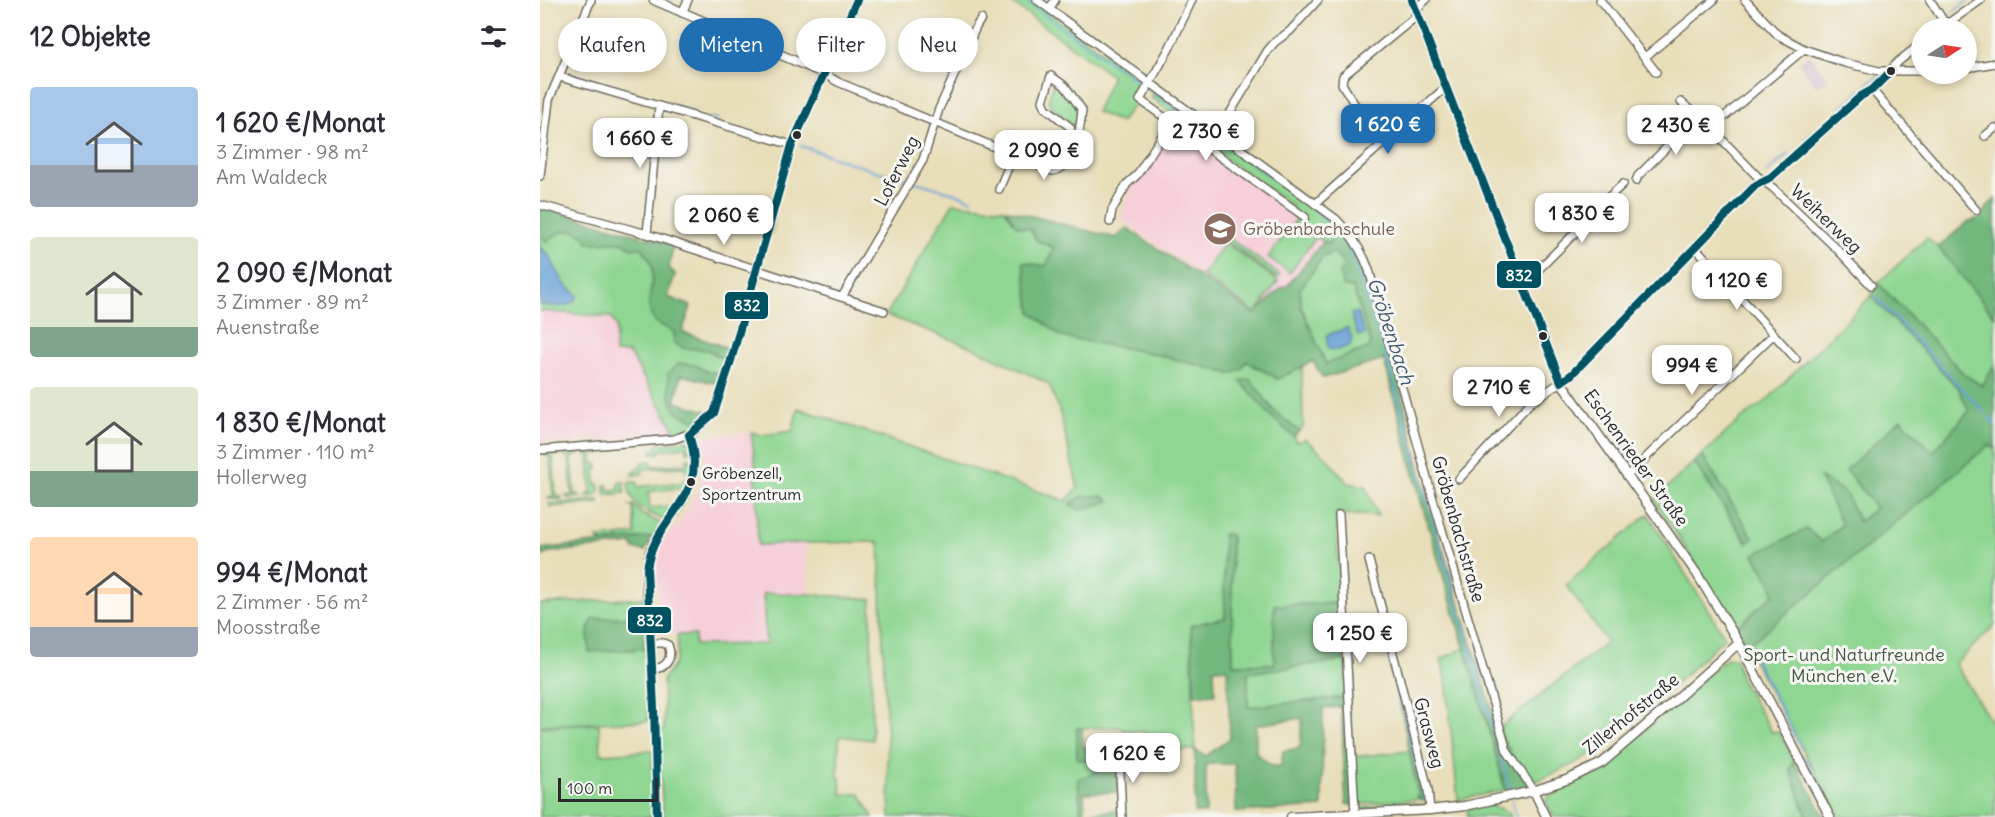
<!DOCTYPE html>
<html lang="de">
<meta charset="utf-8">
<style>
:root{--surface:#fff;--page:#f2f2f3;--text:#2b2b33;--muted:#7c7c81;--accent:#1f6fb2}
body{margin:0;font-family:Delius,sans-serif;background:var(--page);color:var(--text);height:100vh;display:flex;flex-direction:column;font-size:22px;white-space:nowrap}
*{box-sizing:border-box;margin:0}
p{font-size:20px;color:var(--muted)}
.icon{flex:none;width:33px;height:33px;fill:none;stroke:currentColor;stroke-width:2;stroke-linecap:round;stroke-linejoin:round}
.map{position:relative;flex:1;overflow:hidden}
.drawer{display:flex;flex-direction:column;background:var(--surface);width:540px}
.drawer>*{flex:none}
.banner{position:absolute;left:18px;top:18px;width:570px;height:54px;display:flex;gap:12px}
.needle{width:39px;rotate:78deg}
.controls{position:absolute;left:1371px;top:18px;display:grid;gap:12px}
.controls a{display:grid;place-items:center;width:66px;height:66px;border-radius:50%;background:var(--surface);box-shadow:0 3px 9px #0003;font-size:30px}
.scale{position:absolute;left:18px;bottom:15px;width:100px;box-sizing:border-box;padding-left:6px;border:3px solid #2b2b2b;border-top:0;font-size:16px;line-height:21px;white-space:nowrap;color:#2b2b2b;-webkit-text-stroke:4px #f6f6f2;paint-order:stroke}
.price{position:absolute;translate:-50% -51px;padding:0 14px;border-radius:12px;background:#fff;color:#222;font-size:20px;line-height:39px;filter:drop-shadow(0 2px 3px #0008)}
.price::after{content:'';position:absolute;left:50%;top:36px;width:18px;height:14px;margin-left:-9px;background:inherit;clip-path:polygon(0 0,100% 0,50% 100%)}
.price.current{background:var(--accent);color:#fff}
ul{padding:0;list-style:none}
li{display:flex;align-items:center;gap:18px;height:150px;padding:0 30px}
li span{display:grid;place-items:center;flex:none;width:168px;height:120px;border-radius:6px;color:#555}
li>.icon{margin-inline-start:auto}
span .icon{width:72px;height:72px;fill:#fffc;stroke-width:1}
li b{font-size:26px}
h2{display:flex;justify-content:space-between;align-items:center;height:72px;padding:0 30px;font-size:26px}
.pill{padding:0 21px;border-radius:27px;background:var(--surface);box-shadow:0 3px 9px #0003;font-size:21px;line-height:54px}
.pill.current{background:var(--accent);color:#fff}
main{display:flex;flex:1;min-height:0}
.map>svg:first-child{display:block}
</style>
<main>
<section class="drawer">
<h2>12 Objekte<svg class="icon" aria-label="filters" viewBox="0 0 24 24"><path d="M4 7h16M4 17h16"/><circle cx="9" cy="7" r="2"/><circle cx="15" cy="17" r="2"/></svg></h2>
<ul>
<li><span style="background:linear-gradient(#a9c7e8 65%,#9aa5b1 0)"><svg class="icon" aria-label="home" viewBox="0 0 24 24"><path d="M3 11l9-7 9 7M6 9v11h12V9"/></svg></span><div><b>1 620 €/Monat</b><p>3 Zimmer · 98 m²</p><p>Am Waldeck</p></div></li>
<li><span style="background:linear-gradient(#dfe7d0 75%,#7fa58c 0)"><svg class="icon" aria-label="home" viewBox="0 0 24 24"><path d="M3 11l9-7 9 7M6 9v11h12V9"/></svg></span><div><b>2 090 €/Monat</b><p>3 Zimmer · 89 m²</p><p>Auenstraße</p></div></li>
<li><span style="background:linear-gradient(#dfe7d0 70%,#7fa58c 0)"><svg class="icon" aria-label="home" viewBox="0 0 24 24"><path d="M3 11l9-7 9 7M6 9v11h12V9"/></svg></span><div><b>1 830 €/Monat</b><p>3 Zimmer · 110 m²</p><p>Hollerweg</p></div></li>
<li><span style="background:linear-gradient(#ffd9b3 75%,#9aa5b1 0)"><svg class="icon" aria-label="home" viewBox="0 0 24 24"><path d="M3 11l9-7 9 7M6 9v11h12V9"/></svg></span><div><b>994 €/Monat</b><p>2 Zimmer · 56 m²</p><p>Moosstraße</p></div></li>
</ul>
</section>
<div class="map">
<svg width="1455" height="817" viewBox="0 0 1455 817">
<rect width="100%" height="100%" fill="#f6f6f2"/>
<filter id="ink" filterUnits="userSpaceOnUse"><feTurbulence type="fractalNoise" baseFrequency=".0167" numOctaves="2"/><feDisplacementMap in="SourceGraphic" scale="12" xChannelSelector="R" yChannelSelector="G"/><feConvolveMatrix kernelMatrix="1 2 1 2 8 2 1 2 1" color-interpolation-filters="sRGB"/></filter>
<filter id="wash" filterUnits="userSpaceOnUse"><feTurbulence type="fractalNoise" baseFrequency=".008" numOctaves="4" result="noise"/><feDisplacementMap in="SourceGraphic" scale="24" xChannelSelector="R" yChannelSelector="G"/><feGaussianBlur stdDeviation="1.35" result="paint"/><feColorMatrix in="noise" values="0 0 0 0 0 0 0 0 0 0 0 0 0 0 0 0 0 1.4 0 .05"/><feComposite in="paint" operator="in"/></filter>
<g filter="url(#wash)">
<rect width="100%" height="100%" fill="#e8deb9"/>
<path fill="#f6cfd8" d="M632 128 744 208 755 221 784 241 747 286 740 289 715 314 581 219 590 188 599 180Z
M0 311 71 317 76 326 75 353H89L136 432 127 435 0 444Z
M211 432 215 464 218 545 266 543 269 594H223L227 644 155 645 137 635 115 630 114 607 119 602 114 564 116 548 140 521 159 489 162 475 166 471 165 453 159 446 163 437Z"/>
<path fill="#d1bdca" d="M1269 54 1288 79 1277 87 1258 62Z"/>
<path fill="#8ed691" stroke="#5c805e" stroke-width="1.5" d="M468 0H492L603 82 595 93 596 101 581 122 556 112 572 76Z
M514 82H518C530 96 539 106 539 125L535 128 510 105 508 101Z
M615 90 795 221 801 227 788 244 776 237 750 273 728 257 755 221 751 205 634 122 636 117 611 97Z
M413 203 465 209 476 226 491 229 496 240 514 248 507 266 483 262 611 353 691 374 706 361 738 379 762 367 763 428 759 431 734 411 710 379 730 415 754 437 756 442 766 439 786 457 808 483 826 486 838 516 796 514 800 603 735 605 734 664H693L691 535 683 534 685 618 651 625 655 750H618L605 732 585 730 580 727 537 728V759L555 761 557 773 538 780 541 817H350L339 542 266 543 218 545 215 464 211 432 222 435 252 431 258 408 526 501 538 488 520 413 509 384 434 348 346 315Z
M0 207 133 245 129 268 135 274 128 297 151 306 142 332 190 349 180 384 141 375 135 403 170 412 152 428 136 432 89 353H75L76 326 71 317 0 311Z
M688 237 740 275 737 278 686 241Z
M1387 238 1398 247 1455 317V369L1453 368 1442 386 1425 375 1338 283Z
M685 243 738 281 716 313 662 275Z
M794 252 804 264 803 286 813 288 832 343 828 348 786 364 761 306 760 289 783 257Z
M1331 296 1419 389 1429 411 1393 452 1361 419 1307 470 1336 508 1318 522 1305 492 1281 479 1302 524 1282 542 1214 555 1231 583 1234 594 1197 627 1114 500 1154 462 1207 543 1213 538 1162 455 1201 419 1225 402Z
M146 440 150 442 152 451 147 452V447L119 450V454L111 453 118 445Z
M1450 444 1455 449V625L1415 664 1455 728V817H1300L1206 647Z
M57 450 58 454H52L53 464H57L58 469H55L56 484H59L60 491 55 496 46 497V495L51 494 49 454H44V451Z
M19 451V455H13L16 497H22L21 499H9L8 498 13 497 10 456H5V452Z
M38 451V455L32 456 35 495H40V497L27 498 26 496 32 495 29 456H24V452Z
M151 458 152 471H146L145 467 102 469V474L92 475 103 462 111 461 112 466 147 464V459Z
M145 478H149L151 480 146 493H141L140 488 108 492 110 508 139 505 140 499 144 498 127 519 124 520C105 512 89 505 88 482H97V487L145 482Z
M79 482H84V493L65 495V485H68V490L79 489Z
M59 500V503L10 507 9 504Z
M94 505 102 514 122 524 113 538 112 537 61 542 57 538 95 534 93 507 88 506Z
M1108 514 1185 637C1145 674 1102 718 1058 750 1036 765 1012 774 988 785L958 729 1067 642 1026 585Z
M223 593 269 594 331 599 332 740 299 736 298 777 300 778 301 794H320L333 817H123L118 731 124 730 123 678C138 665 139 654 137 635H155V645L226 644Z
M104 598V615L53 619 49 651 105 649 108 721 0 725V604Z
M925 648 957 758 965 790 918 800 906 679 901 659Z
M1187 658H1196L1201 680 1232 732H1240L1254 761 1250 769 1267 817H1014L1005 799 1066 765Z
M805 660 808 697 708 707 707 673Z
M59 724 61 754 112 751 114 817H0V727Z
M869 751 879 799 812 805 811 757Z
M874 803 886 806 822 811 819 808Z
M950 805 969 812 971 817H928L927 809Z"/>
<path fill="#72b77b" stroke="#4e7153" stroke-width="1.5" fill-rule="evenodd" d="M1455 199V317L1398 247 1429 221 1441 218 1449 205Z
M0 207 133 245 129 268 135 274 128 297 151 306 142 332 190 349 186 361 168 350 143 348 134 343V332C128 328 121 326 116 322 101 309 116 282 112 265 110 259 105 254 102 248H92L82 242 49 243C38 224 21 229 7 242L0 235Z
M465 209 576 238 587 228 715 314 740 289 747 286 784 241 788 244 801 227 821 256 858 379 887 498 958 729 988 785 965 790 957 758 881 501 844 360 783 378 773 361 738 379 706 361 702 369 691 374 611 353 522 337 491 312 483 262 506 266 514 248 496 240 491 229 476 226ZM794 252 804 264 799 273 803 286 813 288 831 343 828 348 786 364 761 306 760 289 783 257Z
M1338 283 1425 375 1442 386 1453 368 1455 369V449L1449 445 1206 647 1197 627 1234 594 1231 583 1214 554 1267 529 1282 542 1302 525 1280 478 1305 492 1319 522 1336 508 1306 470 1361 419 1393 452 1429 411 1419 389 1331 296Z
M139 363 155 365 168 372 183 373 180 384 141 375 135 402 170 412 159 422 137 413 130 399 128 373Z
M710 379 734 411 759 431 754 437 730 415 700 381Z
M1162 455 1213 538 1208 543 1154 462Z
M543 496H563L570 501 540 510 530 504Z
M683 534 691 535 693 664H734V605L800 603 805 660 708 673V707L808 697 812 805 806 804 801 707 783 708 782 807 696 812 695 764H666V813H655V750L666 756 690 738 687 668 674 669 675 694 654 695 651 625 685 618ZM762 718 760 748 743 751 741 766H732L716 753V725Z
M112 537 105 551 94 549 92 544 11 552 0 557V549Z
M104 615 105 649 49 652 48 629 53 619Z
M850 664 853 665 889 802 879 799 864 723Z
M537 728H542L543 747 576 749 579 792 544 793 545 813 580 810 581 817H541L538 779 557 772 554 761 537 759Z
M1254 761 1285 817H1267L1250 769Z"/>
<path fill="#69a1d8" stroke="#4a6682" stroke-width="1.5" d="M0 247 8 254 24 283 38 296C30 311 14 306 0 305Z
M817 312 825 334 818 336 811 314Z
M807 328 812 338 810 345 798 350 788 349 787 335Z"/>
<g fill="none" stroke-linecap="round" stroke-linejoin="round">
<path stroke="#69a1d8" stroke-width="2" d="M484 0 772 207 802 238 815 264 846 356 971 793
M1413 12 1429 0
M1406 19 1410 15
M1394 28 1401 23
M30 74 71 86
M93 93 109 98
M115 100 156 113
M1301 108 1339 75
M170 117 178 120
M1266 139 1274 132
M261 146 329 169 415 193 432 200
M1226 174 1248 154
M1336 298 1444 412
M1449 417 1455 424
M835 596 885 800
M1213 655 1261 748
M1265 758 1296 817
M972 799 976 817"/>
</g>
</g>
<g filter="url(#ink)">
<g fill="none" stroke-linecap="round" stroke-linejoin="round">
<defs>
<path id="minor" d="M497 0 796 219C812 235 822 250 829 270L893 499 967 751 991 786 1006 817
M652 0 630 47 600 100 765 217
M1060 0 1116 72
M1205 0 1238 35 1264 49 1305 63 1339 71H1382
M1390 0 1406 25
M509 9 515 0
M142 13 148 0
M1401 28 1441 0
M1105 57 1174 0
M1426 68 1455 63
M20 77 252 145
M1332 90 1436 210
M1141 102 1171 128 1217 176 1233 188 1298 250 1331 285
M1171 128 1264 49
M678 133 728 50 735 42 750 31 778 0
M1445 136 1455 128
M840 145 802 84 803 76 873 19 881 4 886 0
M0 176 9 100 51 0
M1096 181 1098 176 1157 117
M459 189 473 156
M775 204 906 87
M0 205 107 234 344 311
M570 222 572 210 587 184 597 175 631 122
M107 234 119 107
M1156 248 1256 359
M983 285 1057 211 1058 207 1083 184
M302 297 383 160 399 109 436 27 441 19
M0 450 134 439 154 432 174 413 190 364 252 145 283 73 298 82 512 171C536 169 540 130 542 110L525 86 511 76 503 101 506 108 530 127 535 145
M1087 476 1234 334
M919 479 989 404 1031 375 1216 185 1231 177 1321 96 1332 90 1359 61 1382 43
M799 515 815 813
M829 560 888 789 890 810
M111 643H123L128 645C133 658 127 668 113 669
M579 752 582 817
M117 817C116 759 115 701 111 644 110 616 103 586 108 558 111 540 125 525 136 512 153 490 160 461 149 435"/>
<path id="tertiary" d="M114 0 283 73 317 0
M872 0 1021 382 1157 574 1199 643 1290 817
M751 817 890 810 925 806 993 791 1029 779 1062 763 1124 710 1199 643"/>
</defs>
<use href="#minor" stroke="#6d6a5d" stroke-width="10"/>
<use href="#tertiary" stroke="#6d6a5d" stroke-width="11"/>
<use href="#minor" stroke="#fff" stroke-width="7"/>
<use href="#tertiary" stroke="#fff" stroke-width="8"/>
<defs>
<path id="bus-1" d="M872 0 1021 382
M1021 382 1031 375 1216 185 1231 177 1321 96 1332 90 1351 71
M149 435 174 413 190 364 252 145 317 0
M117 817 114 708 107 569C114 514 171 500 149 435"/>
</defs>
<use href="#bus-1" stroke="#f6f6f2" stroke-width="12"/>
<use href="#bus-1" stroke="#005262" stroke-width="8"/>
</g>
</g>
<defs>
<symbol id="school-disc" viewBox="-11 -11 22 22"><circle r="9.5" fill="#8d6e63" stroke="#f6f6f2"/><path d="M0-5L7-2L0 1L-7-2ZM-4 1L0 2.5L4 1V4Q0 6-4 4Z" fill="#fff"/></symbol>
</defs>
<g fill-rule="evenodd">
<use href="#school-disc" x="661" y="210" width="38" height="38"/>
</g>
<g fill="#2b2b2b" stroke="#f6f6f2" stroke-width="2">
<circle cx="1351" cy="71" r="5"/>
<circle cx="257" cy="135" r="5"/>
<circle cx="1003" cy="336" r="5"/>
<circle cx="151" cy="482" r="5"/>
</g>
<g text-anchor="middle" stroke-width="6" stroke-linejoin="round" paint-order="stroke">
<g font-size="16" fill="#2b2b2b" stroke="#f6f6f2" text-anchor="start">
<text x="162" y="479">Gröbenzell,<tspan x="162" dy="21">Sportzentrum</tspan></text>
</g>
<g font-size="18" fill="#2b2b2b" stroke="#f6f6f2">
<text transform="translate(357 171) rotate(-63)" y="6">Loferweg</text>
<text transform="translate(1286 219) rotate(44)" y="6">Weiherweg</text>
<text transform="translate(1096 458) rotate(54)" y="6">Eschenrieder Straße</text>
<text transform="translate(918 529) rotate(74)" y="6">Gröbenbachstraße</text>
<text transform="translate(1091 714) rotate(-39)" y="6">Zillerhofstraße</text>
<text transform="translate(889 733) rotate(75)" y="6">Grasweg</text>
</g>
<g font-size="18" fill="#785e54" stroke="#f6f6f2" text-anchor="start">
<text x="703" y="235">Gröbenbachschule</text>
</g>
<g font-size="18" fill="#445644" stroke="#f6f6f2">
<text x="1304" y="661">Sport- und Naturfreunde<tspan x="1304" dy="21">München e.V.</tspan></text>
</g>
<g font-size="20" font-style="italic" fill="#445a70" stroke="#f6f6f2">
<text transform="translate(851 331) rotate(72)" y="7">Gröbenbach</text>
</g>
</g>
<g stroke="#f6f6f2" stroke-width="2">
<rect x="956" y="260" width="46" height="29" rx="6" fill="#005262"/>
<rect x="184" y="291" width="45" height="29" rx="6" fill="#005262"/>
<rect x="87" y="606" width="45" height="28" rx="6" fill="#005262"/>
</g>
<g font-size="16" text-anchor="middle" font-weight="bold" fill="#fff">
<text x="979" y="281">832</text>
<text x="207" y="311">832</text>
<text x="110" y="626">832</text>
</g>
</svg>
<div class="controls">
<a><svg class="needle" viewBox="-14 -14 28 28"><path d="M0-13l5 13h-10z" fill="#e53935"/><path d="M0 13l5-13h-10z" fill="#7c7c81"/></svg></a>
</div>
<div class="scale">100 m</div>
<b class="price current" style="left:848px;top:155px">1 620 €</b>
<b class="price" style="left:1136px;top:156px">2 430 €</b>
<b class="price" style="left:666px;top:162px">2 730 €</b>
<b class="price" style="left:100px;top:169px">1 660 €</b>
<b class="price" style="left:504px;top:181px">2 090 €</b>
<b class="price" style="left:1042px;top:244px">1 830 €</b>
<b class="price" style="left:184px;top:246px">2 060 €</b>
<b class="price" style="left:1197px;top:311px">1 120 €</b>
<b class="price" style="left:1152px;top:396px">994 €</b>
<b class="price" style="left:959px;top:418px">2 710 €</b>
<b class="price" style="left:820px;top:664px">1 250 €</b>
<b class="price" style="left:593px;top:784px">1 620 €</b>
<div class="banner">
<a class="pill">Kaufen</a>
<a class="pill current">Mieten</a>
<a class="pill">Filter</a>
<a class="pill">Neu</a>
</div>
</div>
</main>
